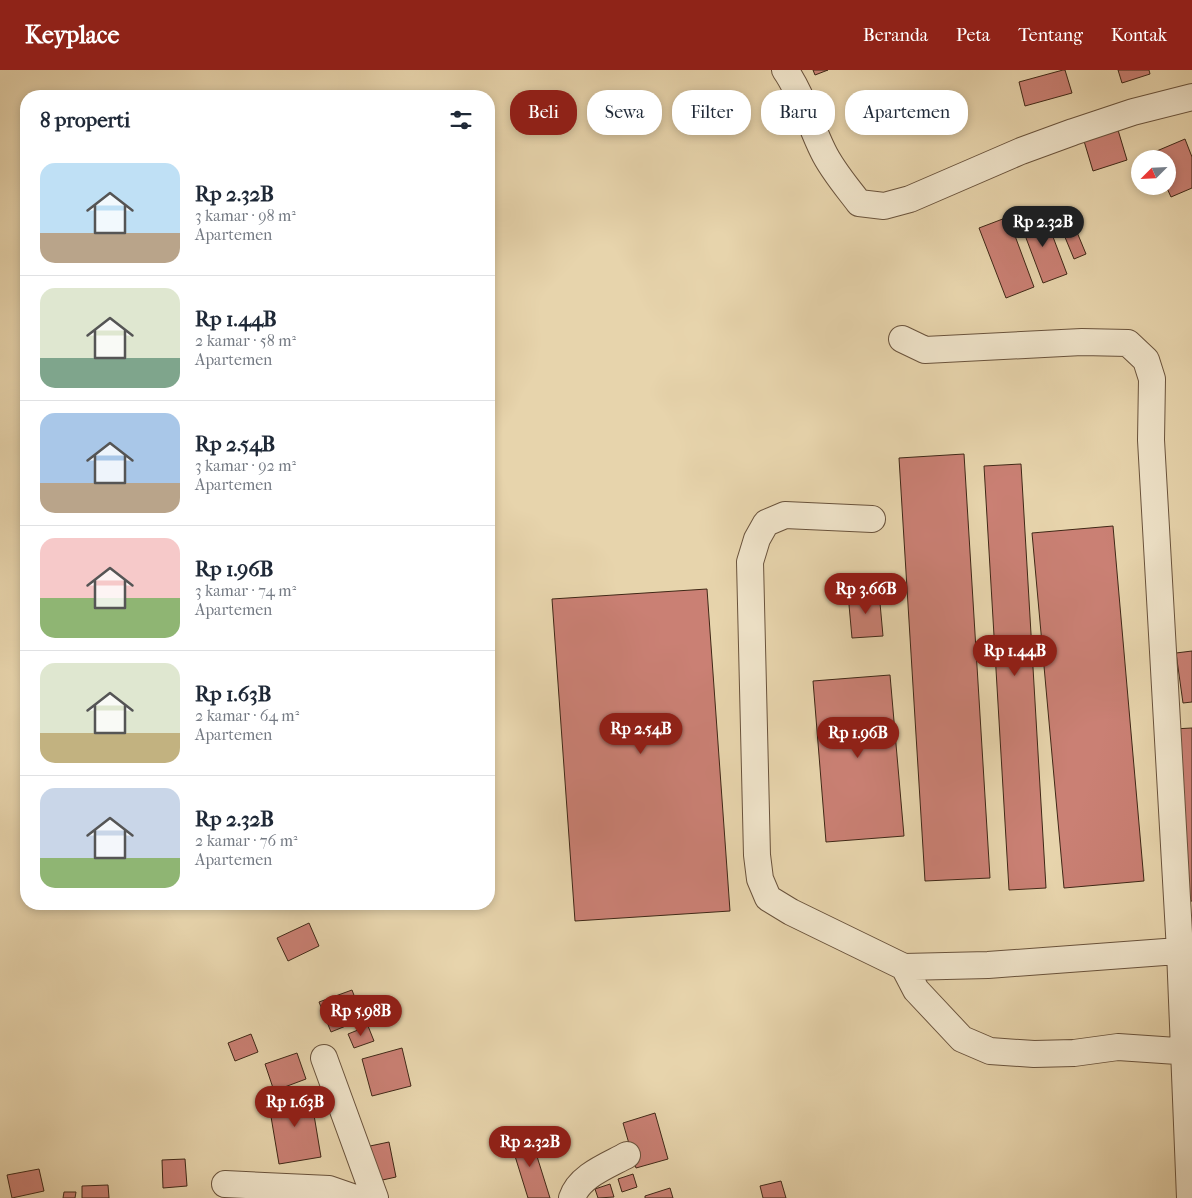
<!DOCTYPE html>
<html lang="id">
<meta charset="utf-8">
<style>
:root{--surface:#fff;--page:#f2f2f3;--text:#1f2937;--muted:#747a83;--line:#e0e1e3;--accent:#8f2418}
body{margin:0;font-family:"IM FELL French Canon",serif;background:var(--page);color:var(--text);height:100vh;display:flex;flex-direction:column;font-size:19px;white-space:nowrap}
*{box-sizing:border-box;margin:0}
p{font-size:16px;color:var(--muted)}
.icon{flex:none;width:28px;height:28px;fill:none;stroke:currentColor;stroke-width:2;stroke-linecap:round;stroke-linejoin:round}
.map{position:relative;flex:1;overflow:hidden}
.side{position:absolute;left:20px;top:20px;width:475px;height:820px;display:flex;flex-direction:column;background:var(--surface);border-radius:20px;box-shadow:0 2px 8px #0003}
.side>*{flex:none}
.banner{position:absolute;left:510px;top:20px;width:475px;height:45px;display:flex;gap:10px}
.needle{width:32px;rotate:246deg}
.controls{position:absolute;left:1131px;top:80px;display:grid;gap:10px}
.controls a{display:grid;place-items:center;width:45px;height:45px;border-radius:50%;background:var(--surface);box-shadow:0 2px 8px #0003;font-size:25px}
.price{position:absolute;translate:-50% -42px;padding:0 11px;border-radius:18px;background:var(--accent);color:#fff;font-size:16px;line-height:32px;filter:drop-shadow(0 1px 2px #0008)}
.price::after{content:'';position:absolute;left:50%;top:30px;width:15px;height:11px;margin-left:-8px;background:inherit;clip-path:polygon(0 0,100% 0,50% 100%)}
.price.active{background:#222;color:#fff}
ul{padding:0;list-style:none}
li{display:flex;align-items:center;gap:15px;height:125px;padding:0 20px}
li+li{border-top:1px solid var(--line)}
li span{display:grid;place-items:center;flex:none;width:140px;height:100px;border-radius:15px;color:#555}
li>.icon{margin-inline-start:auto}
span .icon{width:60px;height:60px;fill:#fffc;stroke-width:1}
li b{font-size:21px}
h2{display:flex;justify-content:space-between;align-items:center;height:60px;padding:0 20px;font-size:21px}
.tag{padding:0 18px;border-radius:20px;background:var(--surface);box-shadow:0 2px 8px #0003;font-size:18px;line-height:45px}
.tag.active{background:var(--accent);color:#fff}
header{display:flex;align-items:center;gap:30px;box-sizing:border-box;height:70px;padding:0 25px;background:var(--accent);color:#fff}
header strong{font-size:24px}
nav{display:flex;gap:28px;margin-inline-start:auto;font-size:18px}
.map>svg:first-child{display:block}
</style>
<header>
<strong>Keyplace</strong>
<nav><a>Beranda</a><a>Peta</a><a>Tentang</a><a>Kontak</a></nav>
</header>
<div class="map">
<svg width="1192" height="1128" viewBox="0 0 1192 1128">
<rect width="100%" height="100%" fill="#e7d4ac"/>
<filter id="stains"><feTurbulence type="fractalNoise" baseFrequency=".004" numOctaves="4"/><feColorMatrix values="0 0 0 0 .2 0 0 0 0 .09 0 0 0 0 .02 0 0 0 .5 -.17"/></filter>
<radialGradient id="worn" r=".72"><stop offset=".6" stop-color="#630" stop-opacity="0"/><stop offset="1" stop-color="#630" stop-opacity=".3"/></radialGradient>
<path fill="#ca8074" stroke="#402817" d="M813 0H828L815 5Z
M1063 0H1065L1072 23 1025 36 1019 12Z
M1118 0H1149L1150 4 1122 13Z
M1118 60 1127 90 1093 101 1084 71Z
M1185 69 1192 87V118L1171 127 1166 116H1168V89H1155L1152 83Z
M1067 138 1086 184 1074 189 1055 143Z
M1044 143 1067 204 1043 213 1020 152Z
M1008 147 1034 217 1006 228 979 158Z
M964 384 990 808 925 811 899 388Z
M1021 394 1046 818 1009 820 984 396Z
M1113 456 1144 811 1064 818 1032 463Z
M707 519 730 841 575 851 552 529Z
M879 522 883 566 852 568 848 524Z
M1192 581V632L1183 633 1176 583Z
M890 605 904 766 826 772 813 611Z
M1192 658V831L1183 832 1173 659Z
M309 853 319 876 288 891 277 868Z
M352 920 363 949 331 962 319 932Z
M368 956 374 971 354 978 348 964Z
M251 964 258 982 235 991 228 973Z
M402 978 411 1016 372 1026 362 989Z
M297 983 306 1009 274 1021 265 994Z
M310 1021 321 1087 279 1094 268 1029Z
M655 1043 668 1089 636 1098 623 1053Z
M530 1064 550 1128H528L510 1070Z
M389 1072 396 1107 378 1111 370 1076Z
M185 1089 187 1116 163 1118 162 1090Z
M39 1099 44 1121 12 1128 7 1105Z
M633 1104 637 1117 622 1122 618 1109Z
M781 1111 786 1128H763L760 1116Z
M610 1114 614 1127 598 1128 595 1119Z
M108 1115 109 1128H82V1116Z
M670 1118 673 1128H645V1126Z
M64 1122H76L75 1128H63Z"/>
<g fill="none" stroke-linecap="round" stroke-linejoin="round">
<defs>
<path id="minor" d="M785 0C802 24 810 55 823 81 832 100 847 117 859 133L884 136 910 129 1021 81 1073 62 1133 42 1192 27
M902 269 925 280 1082 272 1128 273 1146 290 1152 309 1151 370 1180 881 1190 1128
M872 449 785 445 766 453 757 469 750 492 757 785 760 809 768 828 791 842 904 897 988 895 1192 880
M904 897 916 920 962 969 990 981 1034 984 1074 983 1118 977 1192 982
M324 988 375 1128
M225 1114 329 1119 355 1128
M572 1128C579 1106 607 1096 627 1085"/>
</defs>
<use href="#minor" stroke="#6a533c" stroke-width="28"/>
<use href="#minor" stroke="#efe3c9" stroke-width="26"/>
</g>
<rect width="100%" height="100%" filter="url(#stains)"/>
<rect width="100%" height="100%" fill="url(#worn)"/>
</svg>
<div class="controls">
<a><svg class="needle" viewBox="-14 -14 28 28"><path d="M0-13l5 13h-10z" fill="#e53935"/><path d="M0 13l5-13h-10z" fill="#747a83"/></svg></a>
</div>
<b class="price active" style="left:1043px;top:178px">Rp 2.32B</b>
<b class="price" style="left:866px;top:545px">Rp 3.66B</b>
<b class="price" style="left:1015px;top:607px">Rp 1.44B</b>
<b class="price" style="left:641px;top:685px">Rp 2.54B</b>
<b class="price" style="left:858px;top:689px">Rp 1.96B</b>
<b class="price" style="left:361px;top:967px">Rp 5.98B</b>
<b class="price" style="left:295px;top:1058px">Rp 1.63B</b>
<b class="price" style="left:530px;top:1098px">Rp 2.32B</b>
<div class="banner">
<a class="tag active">Beli</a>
<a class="tag">Sewa</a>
<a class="tag">Filter</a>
<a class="tag">Baru</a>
<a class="tag">Apartemen</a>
</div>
<section class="side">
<h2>8 properti<svg class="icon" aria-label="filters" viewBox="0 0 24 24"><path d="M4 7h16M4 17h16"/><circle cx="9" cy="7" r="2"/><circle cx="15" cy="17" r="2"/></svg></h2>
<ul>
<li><span style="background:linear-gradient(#bfe0f5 70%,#b9a48a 0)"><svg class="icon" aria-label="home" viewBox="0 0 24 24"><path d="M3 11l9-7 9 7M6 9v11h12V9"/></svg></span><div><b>Rp 2.32B</b><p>3 kamar · 98 m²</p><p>Apartemen</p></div></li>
<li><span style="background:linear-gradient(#dfe7d0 70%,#7fa58c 0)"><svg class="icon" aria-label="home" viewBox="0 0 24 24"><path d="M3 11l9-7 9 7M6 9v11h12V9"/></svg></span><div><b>Rp 1.44B</b><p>2 kamar · 58 m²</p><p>Apartemen</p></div></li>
<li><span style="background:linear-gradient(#a9c7e8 70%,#b9a48a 0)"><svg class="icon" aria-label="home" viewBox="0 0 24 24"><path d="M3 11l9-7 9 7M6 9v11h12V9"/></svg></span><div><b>Rp 2.54B</b><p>3 kamar · 92 m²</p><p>Apartemen</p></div></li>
<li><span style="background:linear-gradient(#f6c9c9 60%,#8fb573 0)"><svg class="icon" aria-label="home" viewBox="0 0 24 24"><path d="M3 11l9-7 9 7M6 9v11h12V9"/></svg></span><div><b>Rp 1.96B</b><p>3 kamar · 74 m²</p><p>Apartemen</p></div></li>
<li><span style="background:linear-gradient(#dfe7d0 70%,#c2b280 0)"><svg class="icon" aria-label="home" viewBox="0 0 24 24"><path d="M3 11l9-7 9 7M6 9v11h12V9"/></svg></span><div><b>Rp 1.63B</b><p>2 kamar · 64 m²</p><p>Apartemen</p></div></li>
<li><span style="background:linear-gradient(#c9d6e8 70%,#8fb573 0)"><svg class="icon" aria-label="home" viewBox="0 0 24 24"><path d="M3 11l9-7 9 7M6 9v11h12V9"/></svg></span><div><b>Rp 2.32B</b><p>2 kamar · 76 m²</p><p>Apartemen</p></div></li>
</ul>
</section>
</div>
